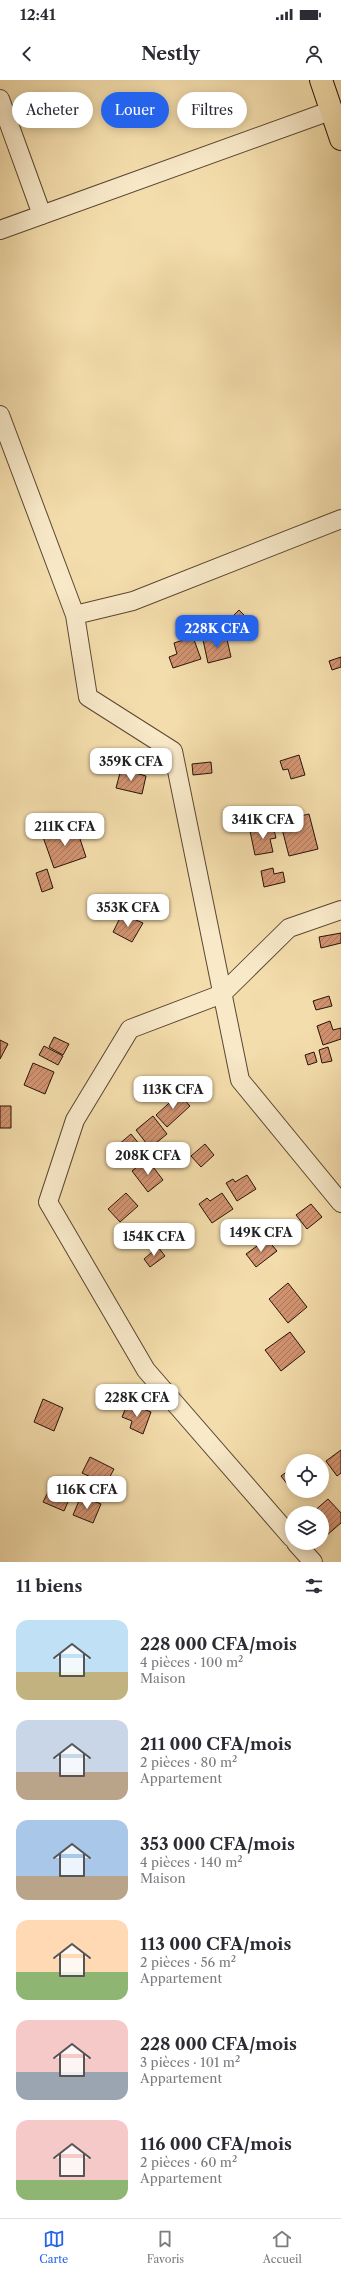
<!DOCTYPE html>
<html lang="fr">
<meta charset="utf-8">
<style>
:root{--surface:#fff;--page:#f7f7f7;--text:#2b2b33;--muted:#7c7c81;--line:#e1e1e2;--accent:#2563eb}
body{margin:0;font-family:"Libre Caslon Text",serif;background:var(--page);color:var(--text);height:100vh;display:flex;flex-direction:column;font-size:15px;white-space:nowrap}
*{box-sizing:border-box;margin:0}
p{font-size:13px;color:var(--muted)}
.icon{flex:none;width:22px;height:22px;fill:none;stroke:currentColor;stroke-width:2;stroke-linecap:round;stroke-linejoin:round}
.map{position:relative;height:1482px;overflow:hidden}
.details{display:flex;flex-direction:column;background:var(--surface);flex:1}
.details>*{flex:none}
.top-card{position:absolute;left:12px;top:12px;width:317px;height:36px;display:flex;gap:8px}
.fabs{position:absolute;left:285px;top:1374px;display:grid;gap:8px}
.fabs a{display:grid;place-items:center;width:44px;height:44px;border-radius:50%;background:var(--surface);box-shadow:0 2px 10px #0003;font-size:20px}
.price{position:absolute;translate:-50% -34px;padding:0 9px;border-radius:8px;background:#fff;color:#222;font-size:13px;line-height:26px;filter:drop-shadow(0 1px 2px #0008)}
.price::after{content:'';position:absolute;left:50%;top:24px;width:12px;height:9px;margin-left:-6px;background:inherit;clip-path:polygon(0 0,100% 0,50% 100%)}
.price.selected{background:var(--accent);color:#fff}
ul{padding:0;list-style:none}
li{display:flex;align-items:center;gap:12px;height:100px;padding:0 16px}
li span{display:grid;place-items:center;flex:none;width:112px;height:80px;border-radius:12px;color:#555}
li>.icon{margin-inline-start:auto}
span .icon{width:48px;height:48px;fill:#fffc;stroke-width:1}
li b{font-size:17px}
h2{display:flex;justify-content:space-between;align-items:center;height:48px;padding:0 16px;font-size:17px}
.pill{padding:0 14px;border-radius:18px;background:var(--surface);box-shadow:0 2px 10px #0003;font-size:14px;line-height:36px}
.pill.selected{background:var(--accent);color:#fff}
.status{display:flex;justify-content:space-between;align-items:center;height:28px;padding:0 20px;background:var(--surface);direction:ltr}
.status svg{height:11px;fill:currentColor}
header{display:flex;justify-content:space-between;align-items:center;height:52px;padding:0 16px;background:var(--surface);font-size:18px;font-weight:700}
.dock{display:flex;justify-content:space-around;align-items:center;height:56px;border-top:1px solid var(--line);background:var(--surface);font-size:11px;color:var(--muted)}
.dock a{display:grid;justify-items:center;gap:2px}
.dock .selected{color:var(--accent)}
.map>svg:first-child{display:block}
</style>
<div class="status"><b>12:41</b><svg viewBox="0 0 49 12"><path d="M0 12V9h3v3zM5 12V6h3v6zM10 12V3h3v9zM15 12V0h3v12zM26 1h20v11H26zM47 4h2v5h-2z"/></svg></div>
<header><svg class="icon" aria-label="back" viewBox="0 0 24 24"><path d="M15 5l-7 7 7 7"/></svg>Nestly<svg class="icon" aria-label="person" viewBox="0 0 24 24"><circle cx="12" cy="8" r="4"/><path d="M4 21q1-7 8-7t8 7"/></svg></header>
<div class="map">
<svg width="341" height="1482" viewBox="0 0 341 1482">
<defs>
<pattern id="building-hatch" width="6" height="6" patternUnits="userSpaceOnUse"><rect width="6" height="6" fill="#d39472"/><path d="M-1 1l2-2M0 6l6-6M5 7l2-2" fill="none" stroke="#ab785c"/></pattern>
</defs>
<rect width="100%" height="100%" fill="#f4ddac"/>
<filter id="stains"><feTurbulence type="fractalNoise" baseFrequency=".005" numOctaves="4"/><feColorMatrix values="0 0 0 0 .2 0 0 0 0 .09 0 0 0 0 .02 0 0 0 .5 -.17"/></filter>
<radialGradient id="worn" r=".72"><stop offset=".6" stop-color="#630" stop-opacity="0"/><stop offset="1" stop-color="#630" stop-opacity=".3"/></radialGradient>
<path fill="url(#building-hatch)" stroke="#261308" d="M239 530 248 539 241 545 248 552 241 559 226 543Z
M226 555 231 577 208 583 203 560Z
M193 557 201 579 173 588 169 577 177 574 174 563Z
M341 577V587L332 590 329 581Z
M299 675 305 695 291 699 288 689 283 690 280 681Z
M211 682 212 693 193 695 192 684Z
M121 689 146 696 142 714 116 708Z
M309 734 318 769 289 776 280 741Z
M273 746 276 758 270 759 273 772 255 775 250 751Z
M76 747 86 777 54 788 43 757Z
M273 788 274 794 283 792 285 802 264 807 261 791Z
M47 789 53 808 42 812 36 793Z
M122 834 143 843 132 862 113 852Z
M341 853V863L321 868 319 857Z
M329 916 332 926 316 930 313 921Z
M330 941 333 950 341 948V959L323 965 317 946Z
M54 957 69 964 63 975 49 967Z
M0 960 8 964 0 979Z
M44 966 63 976 58 985 39 975Z
M328 967 332 981 322 983 319 970Z
M314 972 317 982 308 985 305 975Z
M33 983 54 992 45 1014 24 1005Z
M179 1014 190 1026 167 1047 156 1035Z
M0 1026H11V1048H0Z
M153 1036 167 1054 150 1068 136 1050Z
M131 1054 145 1071 132 1082 118 1065Z
M205 1064 214 1075 201 1087 191 1076Z
M147 1079 163 1100 148 1112 132 1091Z
M247 1095 256 1109 237 1121 226 1103 233 1099 235 1102Z
M126 1113 138 1126 120 1142 108 1129Z
M222 1113 233 1129 212 1143 199 1124 207 1118 210 1121Z
M311 1124 322 1137 307 1149 296 1135Z
M267 1159 277 1171 256 1187 246 1174Z
M158 1167 165 1176 150 1187 144 1179Z
M288 1203 307 1227 288 1243 269 1219Z
M290 1252 305 1272 281 1291 265 1270Z
M43 1319 63 1328 54 1351 34 1342Z
M128 1323 151 1332 143 1354 130 1348 132 1341 122 1337Z
M341 1370V1393L337 1396 326 1381Z
M90 1377 114 1389 106 1404 82 1393Z
M292 1388V1402L288 1405 281 1396Z
M51 1406 71 1415 64 1431 43 1422Z
M81 1416 101 1424 93 1443 73 1435Z
M328 1419 341 1433V1443L327 1455 322 1449V1433H312Z"/>
<g fill="none" stroke-linecap="round" stroke-linejoin="round">
<defs>
<path id="minor" d="M0 19 42 135
M0 150 330 31
M0 335 75 535 88 617 173 671 240 1000 341 1123
M75 535 133 521 341 439
M292 1458 146 1290 48 1122 75 1040 130 949 222 914 289 848 341 830
M296 1463 313 1482"/>
<path id="primary" d="M321 0 341 59"/>
</defs>
<use href="#minor" stroke="#5a4631" stroke-width="20"/>
<use href="#primary" stroke="#261308" stroke-width="24"/>
<use href="#minor" stroke="#f8e9c9" stroke-width="18"/>
<use href="#primary" stroke="#f4ddac" stroke-width="22"/>
</g>
<rect width="100%" height="100%" filter="url(#stains)"/>
<rect width="100%" height="100%" fill="url(#worn)"/>
</svg>
<div class="fabs">
<a><svg class="icon" aria-label="locate" viewBox="0 0 24 24"><circle cx="12" cy="12" r="6"/><path d="M12 2v4M12 18v4M2 12h4M18 12h4"/></svg></a>
<a><svg class="icon" aria-label="layers" viewBox="0 0 24 24"><path d="M12 4l9 5-9 5-9-5zM3 14l9 5 9-5"/></svg></a>
</div>
<b class="price selected" style="left:217px;top:569px">228K CFA</b>
<b class="price" style="left:131px;top:702px">359K CFA</b>
<b class="price" style="left:263px;top:760px">341K CFA</b>
<b class="price" style="left:65px;top:767px">211K CFA</b>
<b class="price" style="left:128px;top:848px">353K CFA</b>
<b class="price" style="left:173px;top:1030px">113K CFA</b>
<b class="price" style="left:148px;top:1096px">208K CFA</b>
<b class="price" style="left:261px;top:1173px">149K CFA</b>
<b class="price" style="left:154px;top:1177px">154K CFA</b>
<b class="price" style="left:137px;top:1338px">228K CFA</b>
<b class="price" style="left:87px;top:1430px">116K CFA</b>
<div class="top-card">
<a class="pill">Acheter</a>
<a class="pill selected">Louer</a>
<a class="pill">Filtres</a>
</div>
</div>
<section class="details">
<h2>11 biens<svg class="icon" aria-label="filters" viewBox="0 0 24 24"><path d="M4 7h16M4 17h16"/><circle cx="9" cy="7" r="2"/><circle cx="15" cy="17" r="2"/></svg></h2>
<ul>
<li><span style="background:linear-gradient(#bfe0f5 65%,#c2b280 0)"><svg class="icon" aria-label="home" viewBox="0 0 24 24"><path d="M3 11l9-7 9 7M6 9v11h12V9"/></svg></span><div><b>228 000 CFA/mois</b><p>4 pièces · 100 m²</p><p>Maison</p></div></li>
<li><span style="background:linear-gradient(#c9d6e8 65%,#b9a48a 0)"><svg class="icon" aria-label="home" viewBox="0 0 24 24"><path d="M3 11l9-7 9 7M6 9v11h12V9"/></svg></span><div><b>211 000 CFA/mois</b><p>2 pièces · 80 m²</p><p>Appartement</p></div></li>
<li><span style="background:linear-gradient(#a9c7e8 70%,#b9a48a 0)"><svg class="icon" aria-label="home" viewBox="0 0 24 24"><path d="M3 11l9-7 9 7M6 9v11h12V9"/></svg></span><div><b>353 000 CFA/mois</b><p>4 pièces · 140 m²</p><p>Maison</p></div></li>
<li><span style="background:linear-gradient(#ffd9b3 65%,#8fb573 0)"><svg class="icon" aria-label="home" viewBox="0 0 24 24"><path d="M3 11l9-7 9 7M6 9v11h12V9"/></svg></span><div><b>113 000 CFA/mois</b><p>2 pièces · 56 m²</p><p>Appartement</p></div></li>
<li><span style="background:linear-gradient(#f6c9c9 65%,#9aa5b1 0)"><svg class="icon" aria-label="home" viewBox="0 0 24 24"><path d="M3 11l9-7 9 7M6 9v11h12V9"/></svg></span><div><b>228 000 CFA/mois</b><p>3 pièces · 101 m²</p><p>Appartement</p></div></li>
<li><span style="background:linear-gradient(#f6c9c9 75%,#8fb573 0)"><svg class="icon" aria-label="home" viewBox="0 0 24 24"><path d="M3 11l9-7 9 7M6 9v11h12V9"/></svg></span><div><b>116 000 CFA/mois</b><p>2 pièces · 60 m²</p><p>Appartement</p></div></li>
</ul>
</section>
<nav class="dock">
<a class="selected"><svg class="icon" aria-label="map" viewBox="0 0 24 24"><path d="M3 6l6-2 6 2 6-2v14l-6 2-6-2-6 2zM9 4v14M15 6v14"/></svg>Carte</a>
<a><svg class="icon" aria-label="saved" viewBox="0 0 24 24"><path d="M7 4h10v16l-5-4-5 4z"/></svg>Favoris</a>
<a><svg class="icon" aria-label="home" viewBox="0 0 24 24"><path d="M3 11l9-7 9 7M6 9v11h12V9"/></svg>Accueil</a>
</nav>
